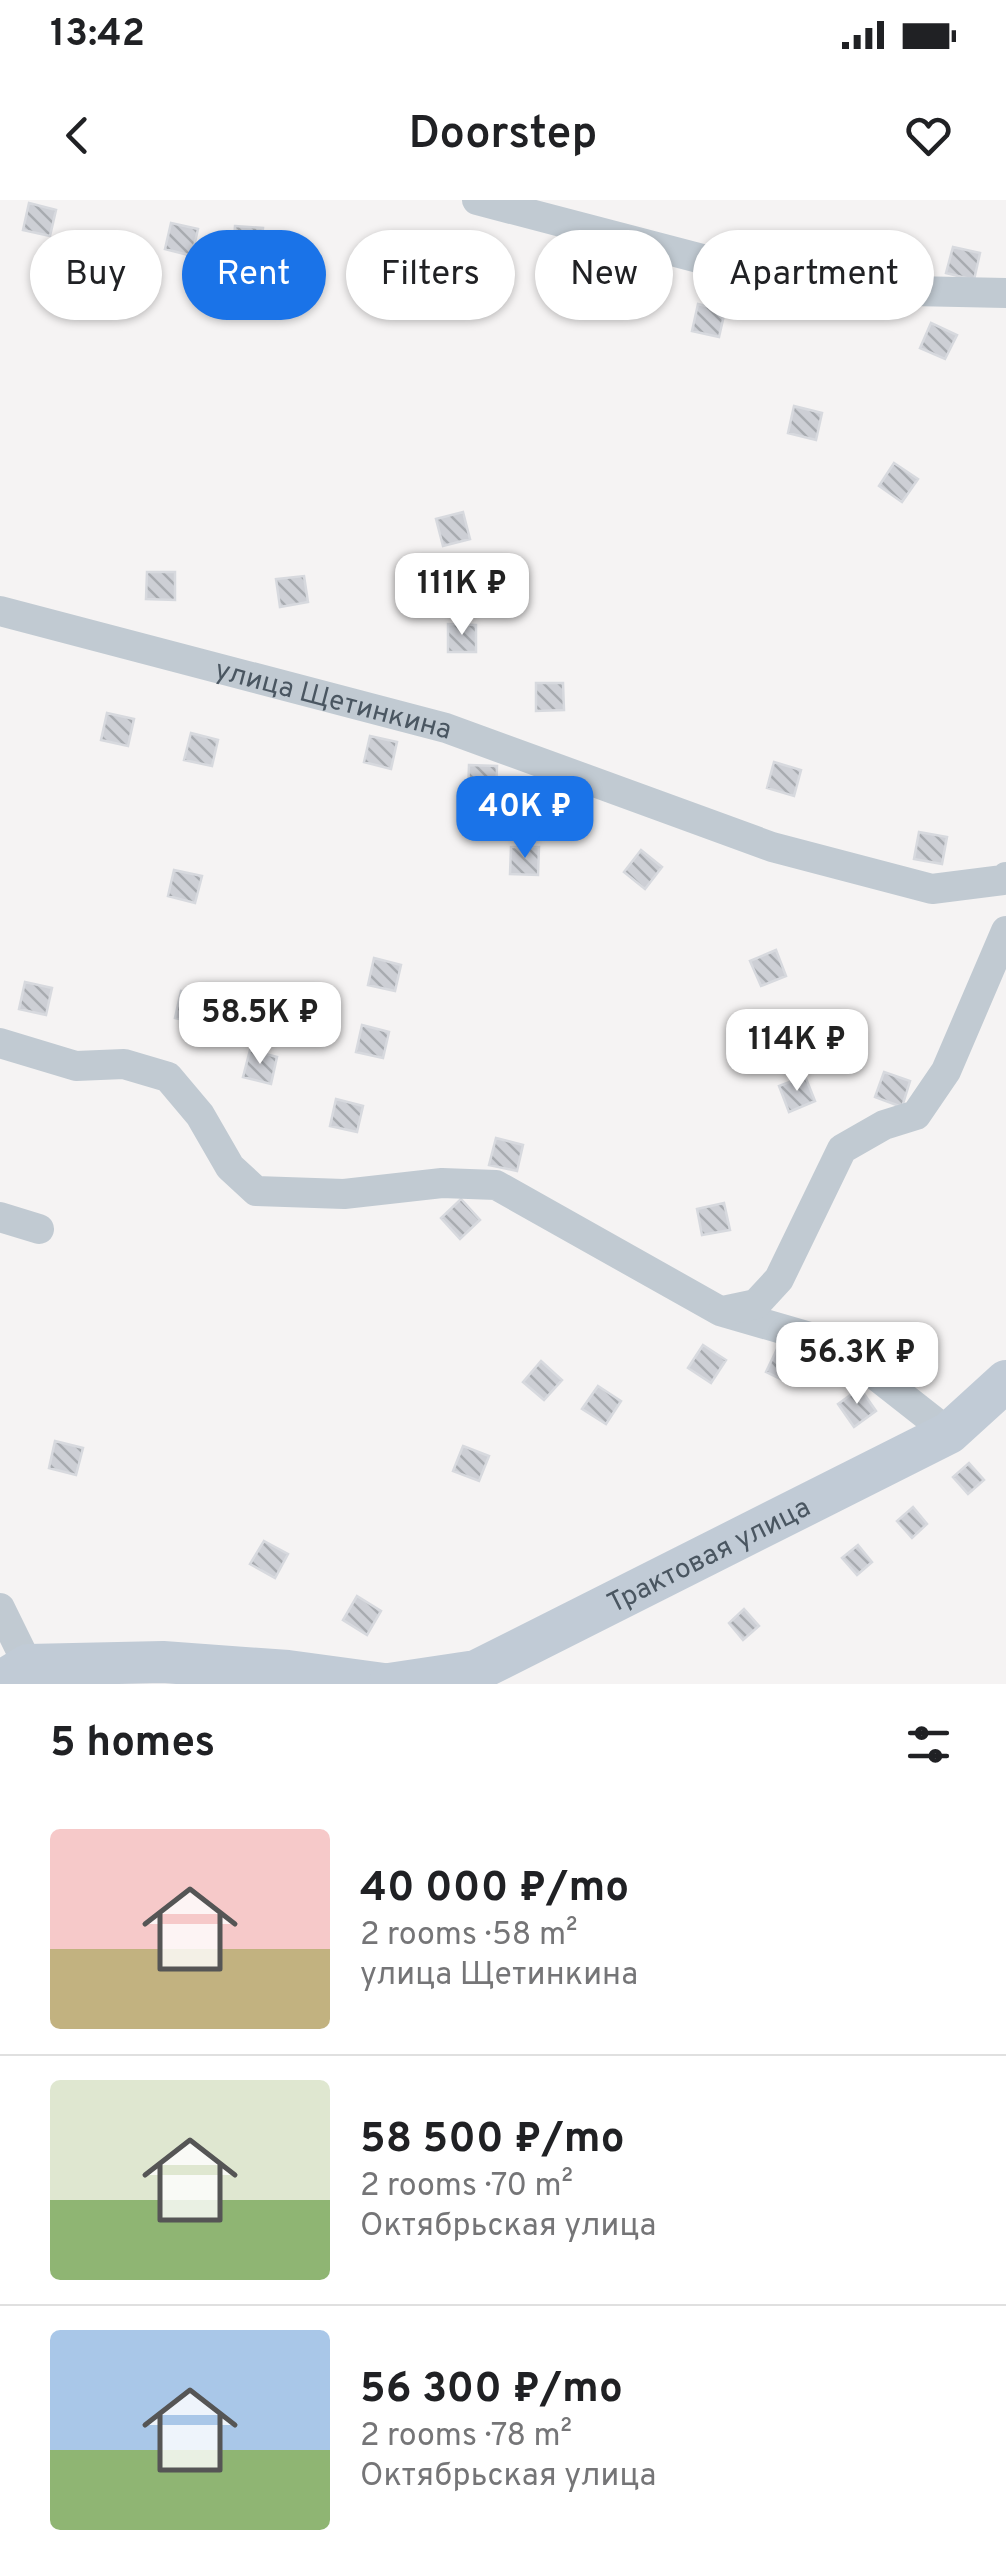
<!DOCTYPE html>
<meta charset="utf-8">
<style>
:root{--surface:#fff;--page:#f6f6f6;--text:#202124;--muted:#757577;--line:#e0e0e0;--accent:#1a73e8}
body{margin:0;font-family:Overpass,sans-serif;background:var(--page);color:var(--text);height:100vh;display:flex;flex-direction:column;font-size:38px;white-space:nowrap}
*{box-sizing:border-box;margin:0}
p{font-size:32px;color:var(--muted)}
.icon{flex:none;width:55px;height:55px;fill:none;stroke:currentColor;stroke-width:2;stroke-linecap:round;stroke-linejoin:round}
.map{position:relative;height:1484px;overflow:hidden}
.drawer{display:flex;flex-direction:column;background:var(--surface);flex:1}
.drawer>*{flex:none}
.guide{position:absolute;left:30px;top:30px;width:948px;height:90px;display:flex;gap:20px}
.price{position:absolute;translate:-50% -85px;padding:0 22px;border-radius:20px;background:#fff;color:#222;font-size:32px;line-height:65px;filter:drop-shadow(0 2px 5px #0008)}
.price::after{content:'';position:absolute;left:50%;top:60px;width:30px;height:22px;margin-left:-15px;background:inherit;clip-path:polygon(0 0,100% 0,50% 100%)}
.price.active{background:var(--accent);color:#fff}
ul{padding:0;list-style:none}
li{display:flex;align-items:center;gap:30px;height:250px;padding:0 50px}
li+li{border-top:2px solid var(--line)}
li span{display:grid;place-items:center;flex:none;width:280px;height:200px;border-radius:10px;color:#555}
li>.icon{margin-inline-start:auto}
span .icon{width:120px;height:120px;fill:#fffc;stroke-width:1}
li b{font-size:42px}
h2{display:flex;justify-content:space-between;align-items:center;height:120px;padding:0 50px;font-size:42px}
.tag{padding:0 35px;border-radius:45px;background:var(--surface);box-shadow:0 2px 8px #0004;font-size:35px;line-height:90px}
.tag.active{background:var(--accent);color:#fff}
.status{display:flex;justify-content:space-between;align-items:center;height:70px;padding:0 50px;background:var(--surface);direction:ltr}
.status svg{height:28px;fill:currentColor}
header{display:flex;justify-content:space-between;align-items:center;height:130px;padding:0 50px;background:var(--surface);font-size:45px;font-weight:600}
.map>svg:first-child{display:block}
</style>
<div class="status"><b>13:42</b><svg viewBox="0 0 49 12"><path d="M0 12V9h3v3zM5 12V6h3v6zM10 12V3h3v9zM15 12V0h3v12zM26 1h20v11H26zM47 4h2v5h-2z"/></svg></div>
<header><svg class="icon" aria-label="back" viewBox="0 0 24 24"><path d="M15 5l-7 7 7 7"/></svg>Doorstep<svg class="icon" aria-label="heart" viewBox="0 0 24 24"><path d="M12 20l-8-8c-3-5 5-10 8-4 3-6 11-1 8 4z"/></svg></header>
<div class="map">
<svg width="1006" height="1484" viewBox="0 0 1006 1484">
<defs>
<pattern id="building-back-hatch" width="6" height="6" patternUnits="userSpaceOnUse" patternTransform="scale(2.5)"><rect width="6" height="6" fill="#cdcfd5"/><path d="M-1 5l2 2M0 0l6 6M5-1l2 2" fill="none" stroke="#a8abb0"/></pattern>
</defs>
<rect width="100%" height="100%" fill="#f5f3f3"/>
<path fill="url(#building-back-hatch)" stroke="#d7d9de" stroke-width="2.5" d="M29 3 56 10 50 36 23 30Z
M171 23 198 29 192 56 165 49Z
M235 26 263 28 261 55 233 53Z
M881 40 909 46 902 73 875 66Z
M953 47 980 53 974 80 946 73Z
M419 49 446 56 440 82 413 76Z
M475 60 503 67 496 93 469 87Z
M561 74 588 81 582 107 555 101Z
M698 104 725 111 719 137 692 131Z
M931 123 957 135 945 159 920 148Z
M794 206 822 213 816 240 788 233Z
M894 263 918 279 902 302 879 286Z
M463 312 470 339 443 346 436 319Z
M147 372H175V400L146 399Z
M304 376 308 402 280 407 276 379Z
M448 424 476 425V452H448Z
M536 483H563L564 510 536 511Z
M107 513 134 519 128 546 101 540Z
M191 533 218 540 212 566 184 560Z
M370 536 397 542 391 569 364 562Z
M774 562 801 570 794 596 767 588Z
M469 565 497 566 496 593 468 592Z
M919 632 947 637 942 664 914 659Z
M511 647H539L538 675 510 674Z
M641 650 662 667 645 689 624 672Z
M174 670 202 676 195 703 168 696Z
M776 750 786 776 761 786 750 761Z
M374 758 401 765 395 791 368 785Z
M25 782 52 788 46 815 19 809Z
M181 791 208 798 202 824 175 818Z
M362 825 389 832 383 858 356 852Z
M250 850 277 857 271 884 243 877Z
M884 872 910 881 902 907 875 897Z
M805 876 815 901 789 912 779 886Z
M336 899 363 906 357 932 330 926Z
M496 938 523 945 517 971 489 965Z
M461 999 480 1020 460 1039 441 1018Z
M724 1003 730 1030 702 1035 697 1009Z
M918 1136 934 1159 912 1175 896 1152Z
M703 1145 726 1160 711 1183 688 1168Z
M778 1147 804 1159 791 1184 766 1172Z
M541 1161 562 1180 544 1200 523 1182Z
M598 1186 621 1201 606 1224 582 1209Z
M860 1188 876 1211 854 1227 838 1204Z
M55 1241 83 1248 76 1275 49 1268Z
M463 1246 489 1256 479 1281 453 1271Z
M969 1263 984 1280 968 1294 953 1277Z
M913 1307 927 1324 912 1338 897 1321Z
M264 1341 288 1354 275 1378 250 1364Z
M858 1345 872 1362 857 1375 842 1358Z
M357 1396 381 1411 367 1435 343 1420Z
M744 1409 759 1426 743 1440 729 1423Z"/>
<g fill="none" stroke-linecap="round" stroke-linejoin="round">
<g stroke="#c1cad2" stroke-width="30">
<path d="M477 0 817 89 1006 93"/>
<path id="s1" d="M0 411 446 528 772 647 932 689 1003 680 1006 677"/>
<path d="M0 843 76 866 124 864 168 877 200 915 230 967 256 991 344 994 442 983 496 985 720 1111 837 1145 949 1233"/>
<path d="M0 1017 39 1029"/>
<path d="M723 1111 756 1104 779 1079 842 949 884 925 916 915 946 871 1006 731"/>
<path d="M0 1408 28 1465 44 1479"/>
</g>
<g stroke="#c1cbd6" stroke-width="42">
<path d="M0 1482 28 1465 163 1462 288 1471 384 1484"/>
<path id="s2" d="M389 1484 476 1471 949 1233 1006 1181"/>
</g>
</g>
<g text-anchor="middle" stroke-width="9" stroke-linejoin="round" paint-order="stroke">
<g font-size="28" fill="#4a5661" stroke="#fff">
<text dy="10" stroke="none"><textPath href="#s1" startOffset="345">улица Щетинкина</textPath></text>
<text dy="10" stroke="none"><textPath href="#s2" startOffset="348">Трактовая улица</textPath></text>
</g>
</g>
</svg>
<b class="price" style="left:462px;top:438px">111K ₽</b>
<b class="price active" style="left:525px;top:661px">40K ₽</b>
<b class="price" style="left:260px;top:867px">58.5K ₽</b>
<b class="price" style="left:797px;top:894px">114K ₽</b>
<b class="price" style="left:857px;top:1207px">56.3K ₽</b>
<div class="guide">
<a class="tag">Buy</a>
<a class="tag active">Rent</a>
<a class="tag">Filters</a>
<a class="tag">New</a>
<a class="tag">Apartment</a>
</div>
</div>
<section class="drawer">
<h2>5 homes<svg class="icon" aria-label="filters" viewBox="0 0 24 24"><path d="M4 7h16M4 17h16"/><circle cx="9" cy="7" r="2"/><circle cx="15" cy="17" r="2"/></svg></h2>
<ul>
<li><span style="background:linear-gradient(#f6c9c9 60%,#c2b280 0)"><svg class="icon" aria-label="home" viewBox="0 0 24 24"><path d="M3 11l9-7 9 7M6 9v11h12V9"/></svg></span><div><b>40 000 ₽/mo</b><p>2 rooms · 58 m²</p><p>улица Щетинкина</p></div></li>
<li><span style="background:linear-gradient(#dfe7d0 60%,#8fb573 0)"><svg class="icon" aria-label="home" viewBox="0 0 24 24"><path d="M3 11l9-7 9 7M6 9v11h12V9"/></svg></span><div><b>58 500 ₽/mo</b><p>2 rooms · 70 m²</p><p>Октябрьская улица</p></div></li>
<li><span style="background:linear-gradient(#a9c7e8 60%,#8fb573 0)"><svg class="icon" aria-label="home" viewBox="0 0 24 24"><path d="M3 11l9-7 9 7M6 9v11h12V9"/></svg></span><div><b>56 300 ₽/mo</b><p>2 rooms · 78 m²</p><p>Октябрьская улица</p></div></li>
</ul>
</section>
